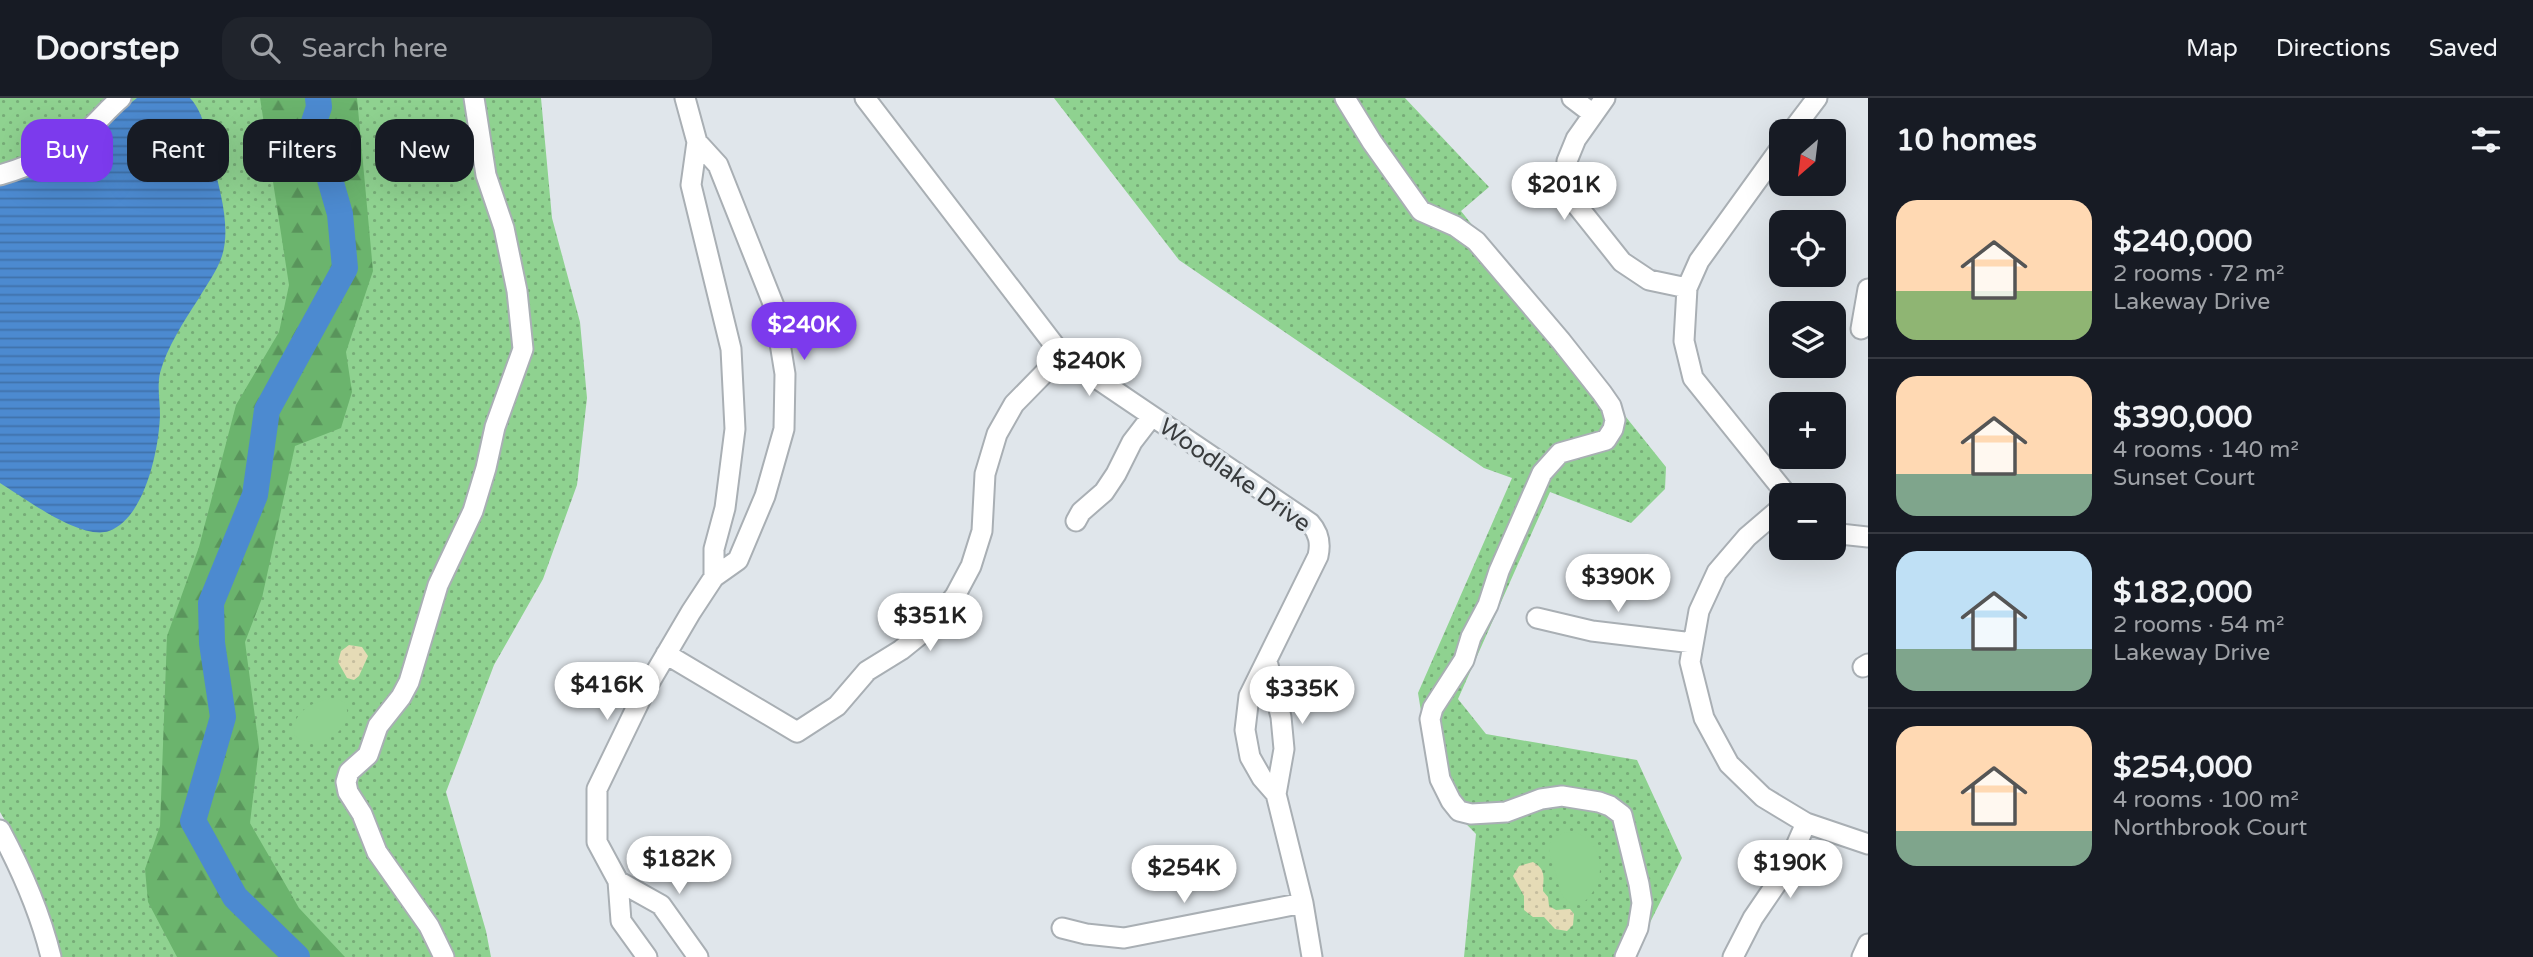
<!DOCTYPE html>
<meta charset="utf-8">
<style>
:root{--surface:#171b24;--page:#20242c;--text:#f1f3f6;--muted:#9ea1a6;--line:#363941;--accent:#7c3aed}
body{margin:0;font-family:"Varela Round",sans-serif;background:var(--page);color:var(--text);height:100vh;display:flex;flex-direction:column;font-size:26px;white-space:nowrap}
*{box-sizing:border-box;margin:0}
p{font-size:23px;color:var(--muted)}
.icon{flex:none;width:38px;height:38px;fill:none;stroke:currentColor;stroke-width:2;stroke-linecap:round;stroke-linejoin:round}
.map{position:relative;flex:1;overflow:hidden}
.sheet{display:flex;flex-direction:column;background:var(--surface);width:665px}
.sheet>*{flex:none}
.banner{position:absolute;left:21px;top:21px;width:665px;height:63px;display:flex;gap:14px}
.needle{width:46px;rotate:208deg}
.tools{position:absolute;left:1769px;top:21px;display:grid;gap:14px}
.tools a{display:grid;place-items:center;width:77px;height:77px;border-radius:14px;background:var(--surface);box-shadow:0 7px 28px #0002;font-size:35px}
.price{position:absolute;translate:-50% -60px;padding:0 16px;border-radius:24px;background:#fff;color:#222;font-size:23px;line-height:46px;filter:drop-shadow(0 2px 4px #0008)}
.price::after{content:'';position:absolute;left:50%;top:42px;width:21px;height:16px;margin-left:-10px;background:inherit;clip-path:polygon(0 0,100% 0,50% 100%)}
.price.active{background:var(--accent);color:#fff}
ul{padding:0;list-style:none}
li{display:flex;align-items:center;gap:21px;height:175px;padding:0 28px}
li+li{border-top:2px solid var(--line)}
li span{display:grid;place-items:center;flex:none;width:196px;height:140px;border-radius:21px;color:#555}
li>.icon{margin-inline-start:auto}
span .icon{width:84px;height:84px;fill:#fffc;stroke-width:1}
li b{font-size:30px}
h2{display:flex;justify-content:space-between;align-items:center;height:84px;padding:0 28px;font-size:30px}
.pill{padding:0 24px;border-radius:21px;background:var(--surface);box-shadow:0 7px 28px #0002;font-size:24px;line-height:63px}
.pill.active{background:var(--accent);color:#fff}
header{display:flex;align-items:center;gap:42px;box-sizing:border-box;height:98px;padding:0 35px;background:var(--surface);border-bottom:2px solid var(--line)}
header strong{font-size:33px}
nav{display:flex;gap:38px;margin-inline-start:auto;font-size:24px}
.search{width:490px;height:63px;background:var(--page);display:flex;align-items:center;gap:18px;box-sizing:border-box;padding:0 24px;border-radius:21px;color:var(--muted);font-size:26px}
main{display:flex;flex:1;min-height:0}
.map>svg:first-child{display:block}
</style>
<header>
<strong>Doorstep</strong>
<div class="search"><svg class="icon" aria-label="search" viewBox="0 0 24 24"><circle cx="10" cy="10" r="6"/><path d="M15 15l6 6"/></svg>Search here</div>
<nav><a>Map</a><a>Directions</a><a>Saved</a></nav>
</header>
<main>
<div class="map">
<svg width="1868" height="859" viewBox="0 0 1868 859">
<defs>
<pattern id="grass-dots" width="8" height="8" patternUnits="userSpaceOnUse" patternTransform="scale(1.75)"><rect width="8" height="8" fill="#8fd290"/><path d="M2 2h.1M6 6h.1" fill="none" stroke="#76ac77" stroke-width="1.8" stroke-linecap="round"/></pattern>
<pattern id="forest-firs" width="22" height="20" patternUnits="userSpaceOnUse" patternTransform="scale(1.75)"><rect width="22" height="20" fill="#6bb46d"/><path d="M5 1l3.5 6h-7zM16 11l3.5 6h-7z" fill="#59945b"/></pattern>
<pattern id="sand-dots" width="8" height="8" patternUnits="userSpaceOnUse" patternTransform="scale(1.75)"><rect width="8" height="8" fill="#e5dbb6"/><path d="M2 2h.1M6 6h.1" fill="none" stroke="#c5bd9e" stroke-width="1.8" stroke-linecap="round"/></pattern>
<pattern id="water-rules" width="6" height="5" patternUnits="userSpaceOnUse" patternTransform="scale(1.75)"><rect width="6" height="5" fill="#4c8ad0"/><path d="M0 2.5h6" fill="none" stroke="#4072aa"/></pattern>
</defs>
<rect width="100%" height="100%" fill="#e0e6eb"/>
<path fill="url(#grass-dots)" d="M0 0H541L552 120 580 224 587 300 577 387 543 481 494 567 446 694 486 833 491 859H62C48 807 28 760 0 714Z
M1054 0H1405L1489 89 1461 113 1666 369 1665 391 1631 425 1550 394 1458 601 1486 636 1637 662 1682 760 1633 859H1464L1476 736 1434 693 1418 595 1512 380 1484 370 1179 162Z"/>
<path fill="url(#forest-firs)" d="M260 0H357L373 173 346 254 352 294 341 330 295 348 262 500 245 544 259 649 250 725 299 810 345 859H177L148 804 145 771 160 728 167 538 199 449 236 307 279 234 289 187Z"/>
<path fill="url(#sand-dots)" d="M349 547 362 549 368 558 359 578 354 582 347 580 338 564 341 553Z
M1533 764C1547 772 1543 780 1543 793L1548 799 1549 808 1556 812 1570 811 1574 816 1573 827 1567 833 1555 831 1544 819H1533L1524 812V798L1513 778 1519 768Z"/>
<path fill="#8fd290" d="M337 600 346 606C354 634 317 655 295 638 289 613 317 601 337 600Z
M1573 734C1609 744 1607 789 1580 807 1559 805 1560 789 1555 773 1551 759 1545 752 1553 739L1563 735Z"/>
<path fill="url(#water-rules)" d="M137 0H190C205 16 208 43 213 64 220 93 231 129 222 158 217 173 207 186 199 200 184 223 167 249 160 275 157 289 160 303 160 317 159 351 145 420 109 433 81 443 23 399 0 385V88L42 71 82 49 97 37 109 22Z"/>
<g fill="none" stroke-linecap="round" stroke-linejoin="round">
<path stroke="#4c8ad0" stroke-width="26" d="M297 859 235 799 193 723 223 619 212 545 211 505 255 397 267 312 345 170 340 116 327 71 313 53 309 39 319 9 318 0"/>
<defs>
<path id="minor" d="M685 0 697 44 691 87 731 251 735 331 725 410 714 451V479
M865 0 1062 257 1310 425C1319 435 1321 445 1318 458L1249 598 1245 632 1250 659 1262 680 1276 696
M1345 0 1372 44 1421 113 1455 128 1476 143 1561 243 1602 295 1611 308 1615 322 1613 331 1606 342 1560 355 1542 375 1499 473 1488 507 1471 539 1464 562 1433 610 1430 621 1440 681 1451 703 1459 713 1471 716 1506 714 1541 701 1562 698 1599 704 1610 708 1622 717 1639 786 1642 805 1638 830 1625 859
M1572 0 1593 16
M1605 0 1576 41 1567 63 1566 82 1571 100 1622 164 1649 182 1687 190
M1792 33 1817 0
M1782 48 1699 163 1687 190 1684 243 1693 280 1787 397
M0 77C31 68 64 52 89 31 100 21 109 10 121 0
M1861 231 1868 191
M1782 409 1747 439 1717 474 1699 513 1690 564 1704 620 1729 666 1763 699 1806 725 1868 746
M1076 423 1081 414 1104 394 1116 376 1132 344 1152 318
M1834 433 1840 436 1868 439
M1537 520 1592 533 1693 545
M666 556 797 634 837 608 867 573 901 552 932 527 955 498 971 468 982 433 985 376 997 336 1014 306 1062 257
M1267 563 1281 619 1284 651 1276 696 1303 805 1312 859
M1863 569 1868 566
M0 732C22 773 40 814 51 859
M618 783 661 807 698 859
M1062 830 1086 836 1124 840 1303 805
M444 859 429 828 377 754 362 716 348 694 346 684 349 674 368 657 378 628 401 599 409 584 438 487 473 413 486 370 495 329 523 251 517 193 504 130 486 77 474 0
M647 859 621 823 618 783 597 744V691L644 594 691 514 714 479 738 462 765 398 784 331 785 276 774 208 718 67 697 44
M1733 859 1753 820 1785 773 1806 725
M1862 859 1868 846"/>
</defs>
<use href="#minor" stroke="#a9afb4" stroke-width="23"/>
<use href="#minor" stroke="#fff" stroke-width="19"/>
</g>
<g text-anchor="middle" stroke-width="7" stroke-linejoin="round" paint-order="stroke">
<g font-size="24" fill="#393c3e" stroke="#e0e6eb">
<text transform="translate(1235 377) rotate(35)" y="8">Woodlake Drive</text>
</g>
</g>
</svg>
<div class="tools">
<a><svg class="needle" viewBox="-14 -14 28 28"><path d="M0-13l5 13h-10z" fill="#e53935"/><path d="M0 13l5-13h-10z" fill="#9ea1a6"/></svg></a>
<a><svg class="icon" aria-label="locate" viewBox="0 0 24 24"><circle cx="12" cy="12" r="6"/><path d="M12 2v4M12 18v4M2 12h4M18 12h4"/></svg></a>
<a><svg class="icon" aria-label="layers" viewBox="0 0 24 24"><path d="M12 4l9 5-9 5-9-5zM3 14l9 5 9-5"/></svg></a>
<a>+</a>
<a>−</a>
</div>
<b class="price" style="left:1564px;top:124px">$201K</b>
<b class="price active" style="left:804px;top:264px">$240K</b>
<b class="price" style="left:1089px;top:300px">$240K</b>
<b class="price" style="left:1618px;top:516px">$390K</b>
<b class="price" style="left:930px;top:555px">$351K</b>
<b class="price" style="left:607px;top:624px">$416K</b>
<b class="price" style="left:1302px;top:628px">$335K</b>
<b class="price" style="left:679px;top:798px">$182K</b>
<b class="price" style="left:1790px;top:802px">$190K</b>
<b class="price" style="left:1184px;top:807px">$254K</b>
<div class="banner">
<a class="pill active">Buy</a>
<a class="pill">Rent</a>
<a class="pill">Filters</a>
<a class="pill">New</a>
</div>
</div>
<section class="sheet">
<h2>10 homes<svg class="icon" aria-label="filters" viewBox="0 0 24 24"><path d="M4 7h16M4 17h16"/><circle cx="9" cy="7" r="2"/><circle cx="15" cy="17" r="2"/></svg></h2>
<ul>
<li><span style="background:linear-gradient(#ffd9b3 65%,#8fb573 0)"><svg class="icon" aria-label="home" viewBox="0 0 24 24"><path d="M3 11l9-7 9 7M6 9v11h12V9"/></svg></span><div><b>$240,000</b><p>2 rooms · 72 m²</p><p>Lakeway Drive</p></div></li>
<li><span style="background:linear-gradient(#ffd9b3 70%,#7fa58c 0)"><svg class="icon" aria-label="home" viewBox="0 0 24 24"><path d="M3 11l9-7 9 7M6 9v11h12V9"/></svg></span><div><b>$390,000</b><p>4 rooms · 140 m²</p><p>Sunset Court</p></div></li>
<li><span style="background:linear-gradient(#bfe0f5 70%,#7fa58c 0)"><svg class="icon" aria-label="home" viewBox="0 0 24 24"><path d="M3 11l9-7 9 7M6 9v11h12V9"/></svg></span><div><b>$182,000</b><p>2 rooms · 54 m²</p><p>Lakeway Drive</p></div></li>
<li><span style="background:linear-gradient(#ffd9b3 75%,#7fa58c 0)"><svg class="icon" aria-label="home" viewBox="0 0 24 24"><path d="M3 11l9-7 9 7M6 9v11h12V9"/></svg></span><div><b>$254,000</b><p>4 rooms · 100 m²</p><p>Northbrook Court</p></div></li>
</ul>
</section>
</main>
